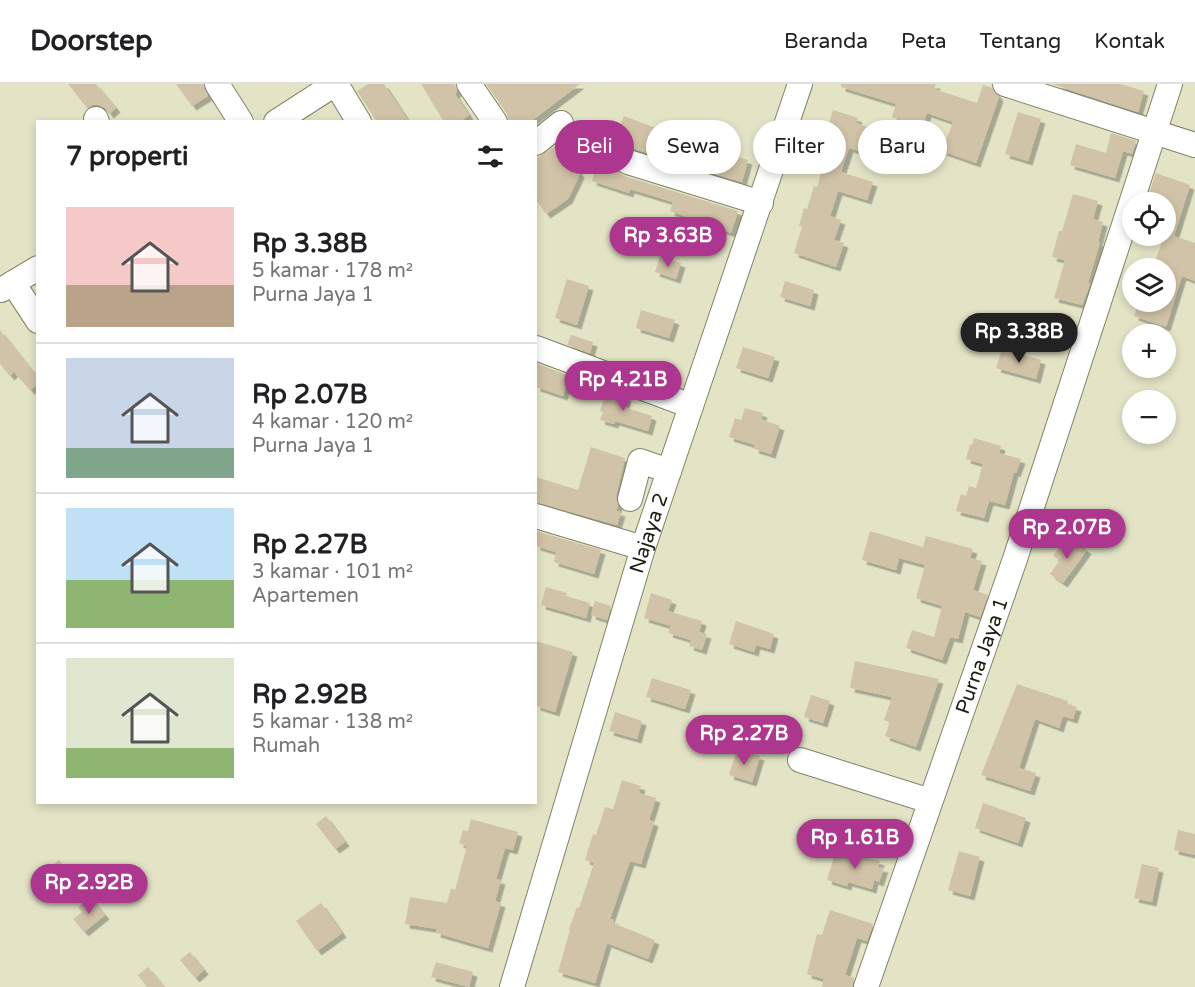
<!DOCTYPE html>
<html lang="id">
<meta charset="utf-8">
<style>
:root{--surface:#fff;--page:#f2f2f2;--text:#202124;--muted:#757577;--line:#e0e0e0;--accent:#ad378f}
body{margin:0;font-family:"Varela Round",sans-serif;background:var(--page);color:var(--text);height:100vh;display:flex;flex-direction:column;font-size:22px;white-space:nowrap}
*{box-sizing:border-box;margin:0}
p{font-size:20px;color:var(--muted)}
.icon{flex:none;width:33px;height:33px;fill:none;stroke:currentColor;stroke-width:2;stroke-linecap:round;stroke-linejoin:round}
.map{position:relative;flex:1;overflow:hidden}
.side{position:absolute;left:36px;top:36px;width:501px;height:684px;display:flex;flex-direction:column;background:var(--surface);border-radius:0px;box-shadow:0 3px 9px #0003}
.side>*{flex:none}
.top-card{position:absolute;left:555px;top:36px;width:549px;height:54px;display:flex;gap:12px}
.buttons{position:absolute;left:1122px;top:108px;display:grid;gap:12px}
.buttons a{display:grid;place-items:center;width:54px;height:54px;border-radius:50%;background:var(--surface);box-shadow:0 3px 9px #0003;font-size:30px}
.price{position:absolute;translate:-50% -51px;padding:0 14px;border-radius:21px;background:var(--accent);color:#fff;font-size:20px;line-height:39px;filter:drop-shadow(0 2px 3px #0008)}
.price::after{content:'';position:absolute;left:50%;top:36px;width:18px;height:14px;margin-left:-9px;background:inherit;clip-path:polygon(0 0,100% 0,50% 100%)}
.price.active{background:#222;color:#fff}
ul{padding:0;list-style:none}
li{display:flex;align-items:center;gap:18px;height:150px;padding:0 30px}
li+li{border-top:2px solid var(--line)}
li span{display:grid;place-items:center;flex:none;width:168px;height:120px;border-radius:0px;color:#555}
li>.icon{margin-inline-start:auto}
span .icon{width:72px;height:72px;fill:#fffc;stroke-width:1}
li b{font-size:26px}
h2{display:flex;justify-content:space-between;align-items:center;height:72px;padding:0 30px;font-size:26px}
.pill{padding:0 21px;border-radius:27px;background:var(--surface);box-shadow:0 3px 9px #0003;font-size:21px;line-height:54px}
.pill.active{background:var(--accent);color:#fff}
header{display:flex;align-items:center;gap:36px;box-sizing:border-box;height:84px;padding:0 30px;background:var(--surface);border-bottom:2px solid var(--line)}
header strong{font-size:28px}
nav{display:flex;gap:33px;margin-inline-start:auto;font-size:21px}
.map>svg:first-child{display:block}
</style>
<header>
<strong>Doorstep</strong>
<nav><a>Beranda</a><a>Peta</a><a>Tentang</a><a>Kontak</a></nav>
</header>
<div class="map">
<svg width="1195" height="903" viewBox="0 0 1195 903">
<defs>
<filter id="shadow"><feDropShadow dx="4.5" dy="4.5" stdDeviation="0" flood-color="#0004"/></filter>
</defs>
<rect width="100%" height="100%" fill="#e3e4c6"/>
<path fill="#d1c3a7" filter="url(#shadow)" d="M68 0H96L116 24 109 30 105 24 99 21H92L87 24Z
M176 0H203L208 12 192 22Z
M368 0H384L409 38H377L357 7Z
M421 0H455L457 8 455 10 469 31 460 38H444Z
M486 0H580L530 38H509L507 30Z
M841 0H936L934 5 977 19 983 1 992 4 999 13 976 79 942 67 953 38 927 29 922 43 892 33 896 20 841 3Z
M1052 0H1120L1144 7 1138 28Z
M833 26 858 34 856 39 879 47 872 71 849 64 841 88 873 98 867 116 838 107 830 132 841 136 834 156 844 159 836 183 794 169 802 143 799 142 804 124 807 125 814 102 817 103 825 74 819 72Z
M1018 28 1041 35 1028 77 1005 70Z
M624 32 667 48 660 73 632 64H624L618 68 614 74V82L617 87 624 92 738 127 731 149 670 127 673 118 630 105 629 109 592 97 603 59 594 56 600 37 620 43Z
M1111 49 1136 57 1132 70 1123 67 1115 94 1070 81 1076 60 1106 69Z
M561 58 580 90 568 115 546 130 536 116V75Z
M692 60 748 76 742 98 685 81Z
M1156 89 1190 101 1174 152 1195 159V197L1182 192 1166 243 1134 232 1139 218H1166V184L1153 183 1164 152H1166V118H1146Z
M1073 110 1098 117 1093 135 1103 138 1098 158H1100L1088 199 1090 200 1082 221 1054 214 1065 176 1052 173 1059 147H1062Z
M660 172 681 179 676 195 655 188Z
M567 195 589 202 577 241 555 234Z
M785 197 814 206 810 222 780 213Z
M641 226 675 236 669 254 636 244Z
M0 246 38 294V300L30 306 14 288 10 292 0 280Z
M571 251 593 258 590 269 567 261Z
M743 263 775 273 768 294 736 284Z
M1002 265 1041 276 1036 295 996 284Z
M536 279 569 292 563 312 536 303Z
M607 306 627 313 624 323 652 332 648 347 615 337 614 340 600 336 603 328 600 327Z
M745 324 763 329 761 335 780 342 771 370 754 365 755 361 729 353 735 334 741 336Z
M974 354 1001 362 999 369 1021 375 1016 389 1014 388 1005 421 989 417 984 434 956 427 961 410 966 412 969 402 976 404 983 380 966 375 970 360 972 361Z
M591 363 625 374 616 412 618 422 616 427 621 428 617 441 536 418V393L578 406Z
M536 447 601 466 594 490 554 478 556 468 536 462Z
M870 447 923 463 926 452 973 465 970 474 982 477 973 506 988 511 980 533 965 528 958 555 950 553 942 576 906 564 912 546 934 553 942 522 916 514 925 481 899 474 896 486 862 476Z
M1074 456 1087 466 1063 499 1050 490 1060 476 1053 472 1062 459 1069 463Z
M546 503 567 509 566 512 590 519 586 534 541 521Z
M651 509 672 516 668 527 702 537 699 548 707 550 702 566 689 562 691 556 668 549 671 542 644 534Z
M595 517 611 522 607 536 591 531Z
M736 537 774 550 770 565 756 561 754 568 729 560Z
M536 557 573 568 555 628 536 622Z
M855 577 939 595 916 663 885 652 890 638 884 636 892 613 850 604Z
M652 594 691 606 685 625 646 613Z
M1017 600 1068 617 1067 620 1077 623 1073 635 1063 632 1059 644 1035 635 1019 684 1036 689 1030 707 981 691Z
M811 611 830 617 823 639 804 633Z
M615 628 642 637 637 655 609 647Z
M737 665 760 672 752 698 729 691Z
M622 696 641 702 639 709 656 714 649 736 654 738 641 780 630 777 610 835 614 836 613 839 655 856 648 875 607 859 595 899 558 888 570 846 569 845 577 823 579 824 594 779 585 776 593 750 596 751 605 723 613 725Z
M983 719 1026 734 1018 759 975 744Z
M326 732 345 758 335 765 316 740Z
M471 735 518 748 513 766 505 764 496 795 501 796 495 817 501 819 488 864 436 849 437 845 405 840 410 813 447 819 451 804 455 806 467 762 459 759 463 746 468 747Z
M1178 746 1195 750V771L1174 766Z
M836 766 880 777 878 783 884 784 879 798 874 796 872 805 848 798 847 802 827 796Z
M959 767 980 773 970 812 948 806Z
M59 776 73 793 58 805 44 788Z
M1142 780 1159 784 1152 818 1134 814Z
M91 814 105 831 84 848 73 835 82 828 78 823Z
M321 819 342 849 317 867 296 837Z
M830 826 873 840 867 857 857 854 845 891 854 894 852 903H822L824 895 807 890 817 850 822 851Z
M190 868 204 886 195 894 180 876Z
M436 878 473 888 469 903 431 893Z
M148 883 164 903H147L138 891Z"/>
<g fill="none" stroke-linecap="round" stroke-linejoin="round">
<defs>
<g id="minor">
<path d="M217 0 241 38"/>
<path d="M336 0 359 38"/>
<path d="M469 0 495 38"/>
<path d="M1005 0 1195 61"/>
<path d="M96 35 97 38"/>
<path d="M276 38 335 0"/>
<path d="M536 59 561 39"/>
<path d="M628 78 761 119"/>
<path d="M13 199 38 237"/>
<path d="M1 206 38 184"/>
<path d="M536 264 691 322"/>
<path d="M630 415 640 377 669 387"/>
<path d="M536 432 643 464"/>
<path d="M800 676 930 717"/>
<path id="s1" d="M512 903 643 464 800 0"/>
<path id="s2" d="M866 903 1015 475 1170 0"/>
</g>
</defs>
<use href="#minor" stroke="#828467" stroke-width="26"/>
<use href="#minor" stroke="#fff" stroke-width="24"/>
</g>
<g text-anchor="middle" stroke-width="6" stroke-linejoin="round" paint-order="stroke">
<g font-size="20" fill="#1c1c11" stroke="#fff">
<text dy="7" stroke="none"><textPath href="#s1" startOffset="474">Najaya 2</textPath></text>
<text dy="7" stroke="none"><textPath href="#s2" startOffset="351">Purna Jaya 1</textPath></text>
</g>
</g>
</svg>
<div class="buttons">
<a><svg class="icon" aria-label="locate" viewBox="0 0 24 24"><circle cx="12" cy="12" r="6"/><path d="M12 2v4M12 18v4M2 12h4M18 12h4"/></svg></a>
<a><svg class="icon" aria-label="layers" viewBox="0 0 24 24"><path d="M12 4l9 5-9 5-9-5zM3 14l9 5 9-5"/></svg></a>
<a>+</a>
<a>−</a>
</div>
<b class="price" style="left:668px;top:184px">Rp 3.63B</b>
<b class="price active" style="left:1019px;top:280px">Rp 3.38B</b>
<b class="price" style="left:623px;top:328px">Rp 4.21B</b>
<b class="price" style="left:1067px;top:476px">Rp 2.07B</b>
<b class="price" style="left:744px;top:682px">Rp 2.27B</b>
<b class="price" style="left:855px;top:786px">Rp 1.61B</b>
<b class="price" style="left:89px;top:831px">Rp 2.92B</b>
<div class="top-card">
<a class="pill active">Beli</a>
<a class="pill">Sewa</a>
<a class="pill">Filter</a>
<a class="pill">Baru</a>
</div>
<section class="side">
<h2>7 properti<svg class="icon" aria-label="filters" viewBox="0 0 24 24"><path d="M4 7h16M4 17h16"/><circle cx="9" cy="7" r="2"/><circle cx="15" cy="17" r="2"/></svg></h2>
<ul>
<li><span style="background:linear-gradient(#f6c9c9 65%,#b9a48a 0)"><svg class="icon" aria-label="home" viewBox="0 0 24 24"><path d="M3 11l9-7 9 7M6 9v11h12V9"/></svg></span><div><b>Rp 3.38B</b><p>5 kamar · 178 m²</p><p>Purna Jaya 1</p></div></li>
<li><span style="background:linear-gradient(#c9d6e8 75%,#7fa58c 0)"><svg class="icon" aria-label="home" viewBox="0 0 24 24"><path d="M3 11l9-7 9 7M6 9v11h12V9"/></svg></span><div><b>Rp 2.07B</b><p>4 kamar · 120 m²</p><p>Purna Jaya 1</p></div></li>
<li><span style="background:linear-gradient(#bfe0f5 60%,#8fb573 0)"><svg class="icon" aria-label="home" viewBox="0 0 24 24"><path d="M3 11l9-7 9 7M6 9v11h12V9"/></svg></span><div><b>Rp 2.27B</b><p>3 kamar · 101 m²</p><p>Apartemen</p></div></li>
<li><span style="background:linear-gradient(#dfe7d0 75%,#8fb573 0)"><svg class="icon" aria-label="home" viewBox="0 0 24 24"><path d="M3 11l9-7 9 7M6 9v11h12V9"/></svg></span><div><b>Rp 2.92B</b><p>5 kamar · 138 m²</p><p>Rumah</p></div></li>
</ul>
</section>
</div>
